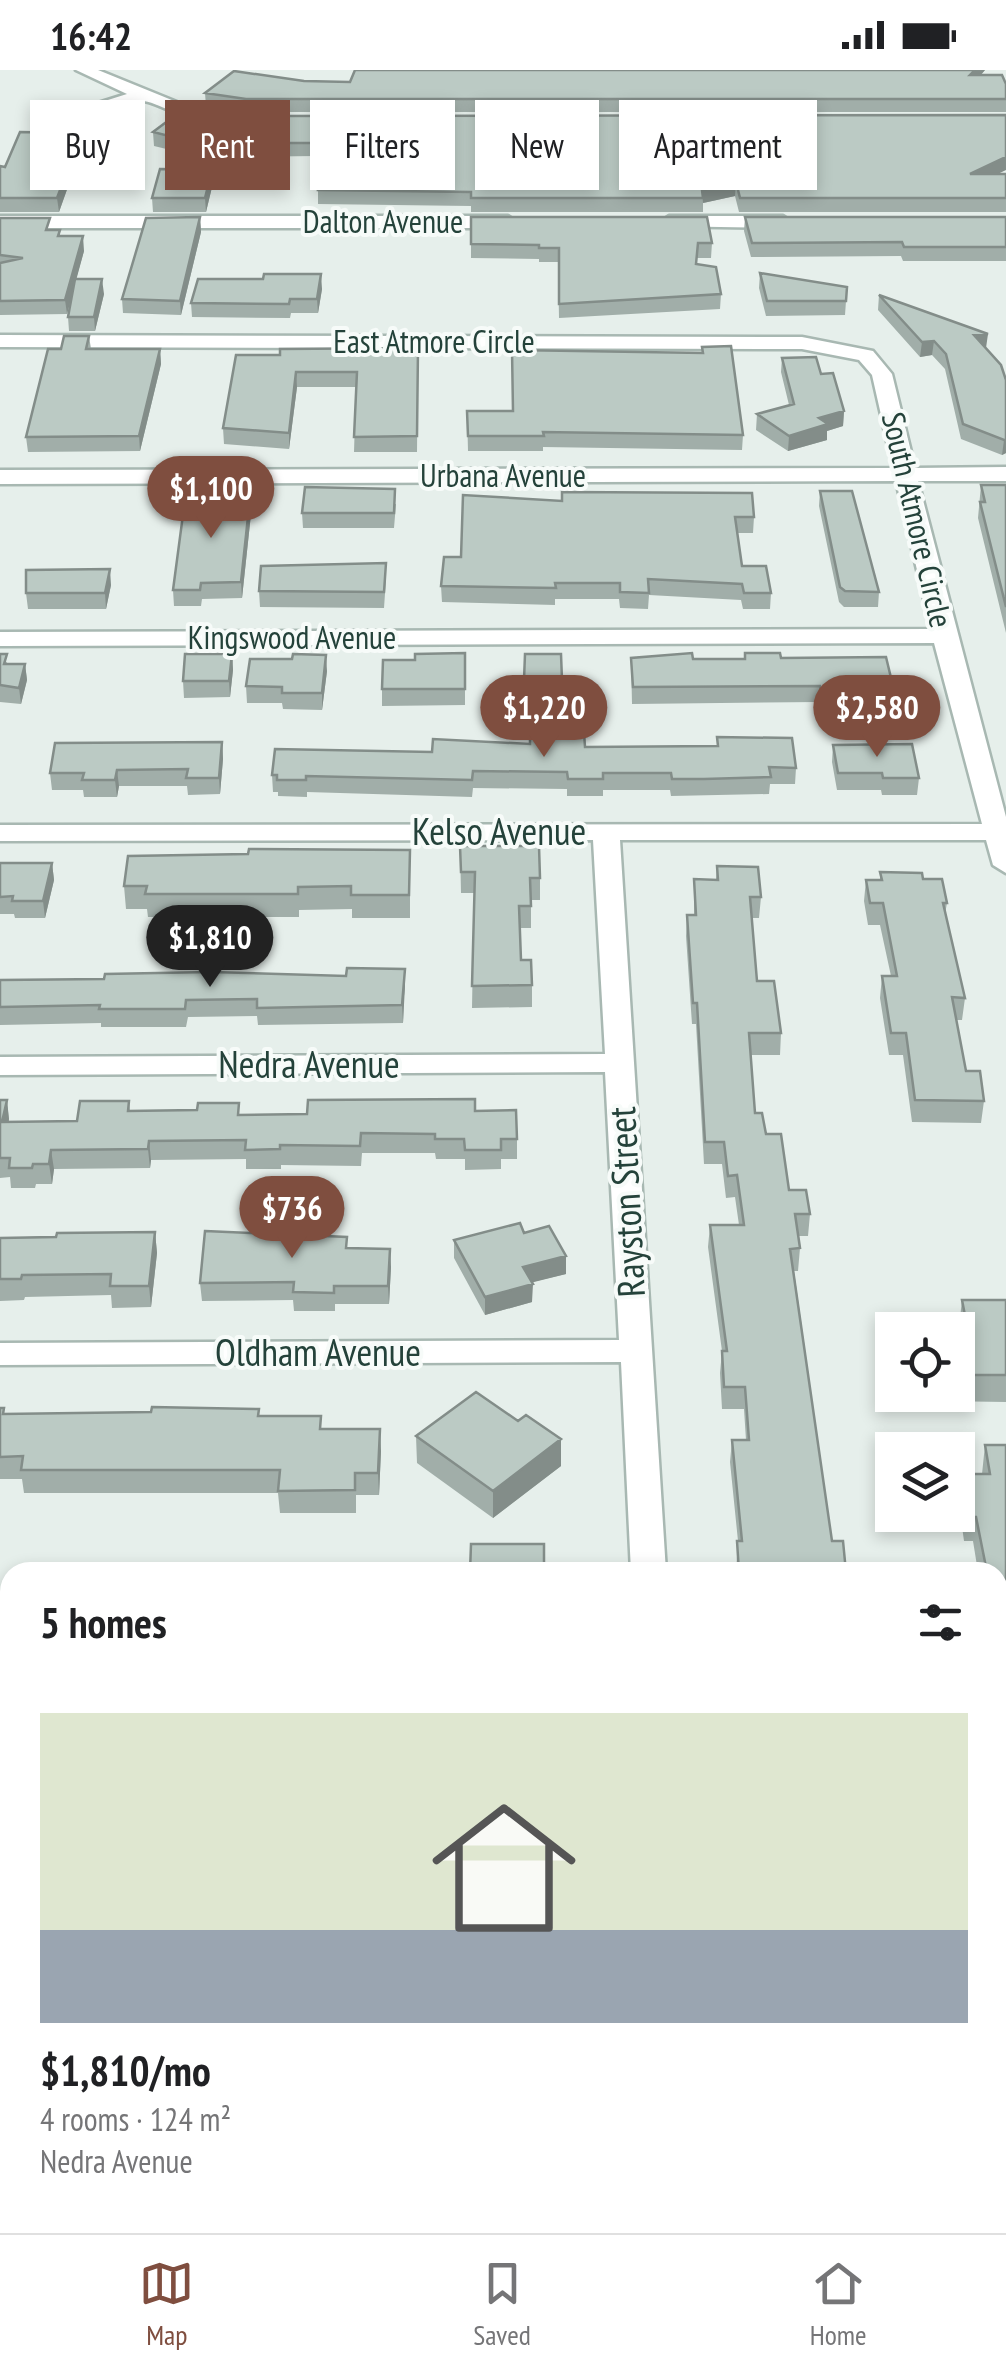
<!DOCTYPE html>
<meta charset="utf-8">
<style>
:root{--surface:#fff;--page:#f2f2f2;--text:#202124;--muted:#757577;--line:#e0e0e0;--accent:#7f4e3f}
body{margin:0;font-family:"PT Sans Narrow",sans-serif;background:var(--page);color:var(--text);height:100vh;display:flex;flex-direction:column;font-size:38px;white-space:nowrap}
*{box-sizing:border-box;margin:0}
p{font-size:32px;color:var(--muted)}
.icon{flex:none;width:55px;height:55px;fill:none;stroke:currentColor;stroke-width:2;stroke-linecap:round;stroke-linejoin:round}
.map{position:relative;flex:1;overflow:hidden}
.drawer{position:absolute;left:0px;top:1492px;width:1008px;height:672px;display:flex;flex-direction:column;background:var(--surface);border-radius:30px 30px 0 0;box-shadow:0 5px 15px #0003}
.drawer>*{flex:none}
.hud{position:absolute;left:30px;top:30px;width:948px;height:90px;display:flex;gap:20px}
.tools{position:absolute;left:875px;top:1242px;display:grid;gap:20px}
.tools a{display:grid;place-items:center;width:100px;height:100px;border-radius:0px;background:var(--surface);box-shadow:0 5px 15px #0003;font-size:50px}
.price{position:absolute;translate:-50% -85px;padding:0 22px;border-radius:35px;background:var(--accent);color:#fff;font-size:32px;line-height:65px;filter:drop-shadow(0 2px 5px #0008)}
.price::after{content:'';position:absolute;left:50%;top:60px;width:30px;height:22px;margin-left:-15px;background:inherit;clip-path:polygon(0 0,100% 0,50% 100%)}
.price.current{background:#222;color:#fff}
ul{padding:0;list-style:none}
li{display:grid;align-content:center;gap:20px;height:530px;padding:0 40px}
li span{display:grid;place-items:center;height:310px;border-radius:0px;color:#555}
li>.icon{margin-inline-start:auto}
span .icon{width:180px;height:180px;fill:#fffc;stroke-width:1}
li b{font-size:42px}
h2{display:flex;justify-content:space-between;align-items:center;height:120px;padding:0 40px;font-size:42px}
.pill{padding:0 35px;border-radius:0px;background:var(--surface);box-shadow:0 5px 15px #0003;font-size:35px;line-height:90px}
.pill.current{background:var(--accent);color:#fff}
.status{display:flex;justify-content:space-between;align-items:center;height:70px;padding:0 50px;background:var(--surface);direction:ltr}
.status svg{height:28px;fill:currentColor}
.tabs{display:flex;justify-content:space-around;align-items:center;height:140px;border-top:2px solid var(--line);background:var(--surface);font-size:28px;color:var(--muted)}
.tabs a{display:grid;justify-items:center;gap:5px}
.tabs .current{color:var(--accent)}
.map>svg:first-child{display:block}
</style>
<div class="status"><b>16:42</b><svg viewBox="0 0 49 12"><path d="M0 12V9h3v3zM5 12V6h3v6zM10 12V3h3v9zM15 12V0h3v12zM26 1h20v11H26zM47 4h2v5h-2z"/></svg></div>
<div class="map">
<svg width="1006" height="2163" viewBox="0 0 1006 2163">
<rect width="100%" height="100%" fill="#e6efeb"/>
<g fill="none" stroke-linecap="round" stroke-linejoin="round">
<defs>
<path id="minor" d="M76 0H98L189 37 227 47C203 65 168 35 144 31 117 27 88 57 60 53V45L127 24Z
M0 146H508L517 152 508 158H0Z
M669 146H783L792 152 783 158 662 156 660 152Z
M0 265 802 267 873 281 892 304 915 398 1006 397V411H918L1006 747V803L993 795 986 770H620L666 1502H631L621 1292 0 1295V1273L619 1270 605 1002 0 1005V987L605 984 593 770 0 771V755L982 754 934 573 0 576V562L931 559 896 411 0 414V400L893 398 872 305 859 290 802 279 0 277Z
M0 1683 10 1686V1720L0 1717Z
M11 2155H55L54 2163H10Z
M665 2155H709V2163H665Z"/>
</defs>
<use href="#minor" stroke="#a8b8b2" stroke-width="5"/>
<use href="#minor" fill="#fff" fill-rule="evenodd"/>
</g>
<path fill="#a1aea9" d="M355 0H985L981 5 1006 14V42H246L206 36 205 23 304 11 350 12Z
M245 46 1006 104V142H739L735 126 703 133V142H471V136L318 134V120L323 92H316V86L238 87 237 96 154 76 153 62Z
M74 63 76 76 67 97H69L70 111 59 142H0V96L5 97Z
M212 100 213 113 206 142H153L152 128Z
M200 147 201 162 181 245 123 243 122 229Z
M471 147 712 173 711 188H697V194L721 224 720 239 559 248 558 192H539V189L471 188Z
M745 147H1006V191H903L901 186 751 187 744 161Z
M0 148 51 160H60V166L84 181 76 209 104 224 95 261H69L68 247 72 225 67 244 0 245Z
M760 203 847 217 845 245 766 246 759 218Z
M263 209 322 219 318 243H291L290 248 192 247 191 233Z
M879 225 986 278 1006 310V383L1002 385 961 369 945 299 932 285 920 287 878 240Z
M89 266 91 279H160L161 294 140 381 28 382 26 367 61 279Z
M702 277 743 365 742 380 543 377V381H468L467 341H513L702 283Z
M418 278 417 382H354L356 317H297L289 379 224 374 223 358 280 285Z
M782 288 821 304 844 341 843 356 827 361V370L788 381 756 360 757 344 789 335 781 302Z
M981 415H1006V563L978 448Z
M820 421 879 522 878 537H844L839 532 819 436Z
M212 422 213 428H250L251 444 242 528 202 529 201 536H174L173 520Z
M562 431 754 447 753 463H737L742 496 771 523 770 539H743L741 530 649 525 648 539 620 538 619 529H555V535L442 532 441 516 461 487Z
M396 434 394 458H303L302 443Z
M386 509 384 538 260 537 259 521Z
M111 515 106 539H28L26 523Z
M465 583V635L382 636V619L415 590Z
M745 583 781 588 892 612 890 628H856L855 638H820L819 632 632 634 631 588 744 589Z
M0 584 8 594H25L27 610 21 634 0 632Z
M232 584 233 600 230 627 184 628 183 611Z
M525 584H561V627L524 626Z
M327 601 322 640 283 639 282 633H247L246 616Z
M717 667 796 698 795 714H770L769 724 671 726 670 720H603V726H567V719L473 718 472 727 307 722V727L278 726V722H273L272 705 432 682 585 677 717 676Z
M222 672 223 689 220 724 188 725 187 716H119L117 727H84L83 720H52L50 703Z
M833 675 919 708 917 725H882L881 720H837L832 692Z
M460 776 540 808V830H531V858H520L521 890 532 915V937L472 938 474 823H461Z
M0 793H52L54 810 45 848H15L14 844H0Z
M717 796 761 827 759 848H752L757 911 781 963 780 985H751L755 1043 789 1120 810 1144 808 1166H799L800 1178 798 1201H794L832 1471 846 1502H736L738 1471 730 1392 732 1370H746L744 1339H722L720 1303 722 1281 708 1177 710 1155H739L735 1127 726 1128 722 1094H704L696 954H692L686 866 687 845H694V809L716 810Z
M880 802 923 809 947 833 945 844 965 928 962 950H956L966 1001 984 1031 981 1053 912 1052 903 985H889L880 928 882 906H891L880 855H868L864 831 866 810H880Z
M410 803V848H352V839L299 840V847H148L147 839H126L124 816Z
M405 899 403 953 258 955 257 946 188 947 186 957H101V953L0 955V910L346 906Z
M0 1030H7L9 1052 77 1051 129 1031 130 1041 240 1045 475 1041 517 1069V1089H501V1099L465 1100V1089H436L435 1083H362L361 1096 281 1095V1099H246V1089L151 1090 150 1098 54 1099 52 1114H36L35 1118H11L10 1107 0 1108Z
M155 1162 157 1183 151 1237 112 1238 111 1225 25 1227 24 1230 0 1231V1168Z
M524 1163 566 1186V1204L532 1212V1232L485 1245 454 1188V1170Z
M348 1178 391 1197 389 1234H335V1241H294L293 1230 202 1231 200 1213Z
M962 1230H1006V1332L939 1331 938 1325H958V1271H961L959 1257Z
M0 1338 5 1344 259 1346 322 1359 381 1381 379 1425H356V1443H280L278 1423H24L22 1409H0Z
M518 1351 561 1396 493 1448 417 1393 416 1366Z
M985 1375H1006V1538H998V1502H978L973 1471H964L958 1428 962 1404H982Z
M10 1535V1589L0 1586V1552Z
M1004 1592H1006V1647L1000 1616Z
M818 2155H914L915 2163H931H819Z"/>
<path fill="#838d89" d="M975 0H985L969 18 970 5Z
M74 63 76 76 62 111 60 97Z
M1006 87V100L969 118 970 104Z
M69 97 70 111 59 142 57 128Z
M212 100 213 113 206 142 205 128Z
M736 112 735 126 703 133 702 120Z
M200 147 201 162 181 245 180 231Z
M83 166 84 181 67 244 65 230Z
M321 204 322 219 318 243 317 229Z
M102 209 104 224 95 261 94 247Z
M988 264 986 278 974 265Z
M934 271 932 285 920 287 922 272Z
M160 279 161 294 140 381 139 366Z
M296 302 297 317 289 379V363Z
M844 341 843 356 827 361V370L788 381 789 366 819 348Z
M1006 369V383L1002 385 1004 370Z
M250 428 251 444 242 528 241 512Z
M110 499 111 515 106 539 105 523Z
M232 584 233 600 230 627 229 611Z
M326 585 327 601 322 640V623Z
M25 594 27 610 21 634 19 618Z
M222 672 223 689 220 724 219 708Z
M117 700 119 716 117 727 115 710Z
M52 793 54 810 45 848 43 831Z
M405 899V916L403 953 402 935Z
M7 1030 9 1049 5 1071 2 1052Z
M149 1071 151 1090 150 1098 148 1079Z
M51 1080 54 1099 52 1114 49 1094Z
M155 1162 157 1183 151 1237 149 1216Z
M390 1179 391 1197 389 1234 388 1216Z
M566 1186V1204L522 1215 523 1197Z
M533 1214 532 1232 485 1245V1227Z
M380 1359 381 1381 379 1425 378 1403Z
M561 1369V1396L493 1448V1421Z
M251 2155H256L255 2163H250Z"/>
<path fill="#bbcac4" stroke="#838d89" stroke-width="2.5" d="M355 0H975L970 5H1002L1006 14V29H246L205 23 234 1 304 11 350 12Z
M185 38 245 46 1006 45V87L970 104H1006V128H740L736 112 702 120 703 128H471V122L318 120 326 79 315 78 316 73H237L236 83 153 62Z
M20 62 74 63 60 97H69L57 128H0V96L5 97Z
M160 99 212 100 205 128H152Z
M200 147 180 231 122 229 146 148Z
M471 147H707L712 173H698L696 194 716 197 721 224 559 234V178H539V175L471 174Z
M745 147H1006V177H904L902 172 752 173Z
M0 148H50L46 160H60L58 166H83L65 230 0 231V193L23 188 0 185Z
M760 203 847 217 846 231H767Z
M264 204H321L317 229H290L289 234 191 233 198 209H263Z
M75 209H102L94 247H68Z
M879 225 988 264 974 265 1001 295 1006 310V369L1004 370 963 354 946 284 934 271 922 272Z
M64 266H89L86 279H160L139 366 26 367 48 279H61Z
M731 276 743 365 543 362 544 366H468L467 341H513L512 280 703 283 702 277Z
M418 278 417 366 354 367 357 302H296L289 363 223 358 236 285H280V279Z
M816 287 821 304 833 303 844 341 819 348 828 354 789 366 757 344 794 334 782 288Z
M981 415H1006V537L980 432H985Z
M305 417 395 419 394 443H302Z
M820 421H852L879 522 845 521 840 517Z
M186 422H212V428H250L241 512 201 513 200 520H173Z
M562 422 752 423 754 447H735L742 496H766L771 523H744L742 514 648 509 649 523 620 522V513H555L556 518 441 516 444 487H461L463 425 562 431Z
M386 493 384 522 259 521 261 496Z
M110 499 105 523H26V500Z
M465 583V619H382L383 590H415V584Z
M692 583 693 589H745V583H780L781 588 886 587 892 612H855L857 621 821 622 820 616 633 617 631 588Z
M0 584H7L4 594H25L19 618 0 615Z
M185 584H232L229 611H183Z
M293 584 326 585 322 623H282V617L246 616 250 589H292Z
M525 584H561L562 610H524Z
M584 662 585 677 718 676 717 667 792 668 796 698 769 697 771 707 704 709H672L671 703H603V709H568L567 702 473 701 472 710 306 706V710H277V705H272L275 679 432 682 433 669 530 674V663Z
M222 672 219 708H186L188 699 117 700 115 710H82L84 703H50L55 673Z
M912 674 919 708H883L882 703H838L833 675Z
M460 776H539L540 808H530L531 836H519L521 890H531L532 915 472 916 475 802H461Z
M249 779 410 780 409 825H351V816L298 817V824H145L147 816H124L128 786 248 784Z
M0 793H52L43 831H12L13 826 0 827Z
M717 796 758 797 761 827H750L757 911H774L781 963H749L755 1043H762L766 1064H781L789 1120H806L810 1144H795L800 1178 790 1179 832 1471H843L846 1502H739L737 1471H742L732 1370H749L745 1317H724L722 1281H727L710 1155H744L737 1105 728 1106 724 1072H705L697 933H693L687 845H696L694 809 718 810Z
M880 802 922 803 923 809H942L947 833H943L965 928 952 927 966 1001H980L984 1031 915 1030 906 963H891L882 906H897L883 833H870L866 810H882Z
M347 898 405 899 402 935 257 938V929L186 930 185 939H99L100 935 0 937V910L104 909 105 904 211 902 346 906Z
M475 1029V1041L516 1040 517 1069H501V1080H465L464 1069H435V1064L361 1063 360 1076 280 1075V1079L245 1080 246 1070 149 1071 148 1079 51 1080 49 1094H33L32 1098H9L10 1088H0V1030H7L2 1052 77 1051 80 1031H129L128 1041 197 1040 198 1033H239L238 1045 307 1044 308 1030Z
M520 1153 524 1163 549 1156 566 1186 523 1197 533 1214 485 1227 454 1170Z
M205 1161 347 1167 346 1178 390 1179 388 1216H334V1223L293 1222 294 1212 200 1213Z
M155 1162 149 1216H110L111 1204 22 1205 21 1209H0V1168L56 1167 57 1163Z
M962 1230H1006V1305H958V1271H970Z
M476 1322 518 1351 526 1345 561 1369 493 1421 416 1366Z
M152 1337 259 1339 258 1346H321L320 1359H380L378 1403H355V1420L278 1421 280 1400H21L23 1386 0 1387V1338H4L3 1344 151 1342Z
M985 1375H1006V1513H998V1502H987L976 1447H967L962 1404H990Z
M471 1474H544V1502H470Z
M10 1535V1563L0 1560V1552Z
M156 2155H251L250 2163H156Z
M481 2155H567V2163H481Z
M824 2155H914L915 2163H931H825Z"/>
<g text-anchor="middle" stroke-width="8" stroke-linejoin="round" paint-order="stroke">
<g font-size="32" fill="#24423a" stroke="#f7fbf9">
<text x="383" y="163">Dalton Avenue</text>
<text x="434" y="283">East Atmore Circle</text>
<text x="503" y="417">Urbana Avenue</text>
<text transform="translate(917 450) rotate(77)" y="11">South Atmore Circle</text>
<text x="292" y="579">Kingswood Avenue</text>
</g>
<g font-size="38" fill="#24423a" stroke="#f7fbf9">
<text x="499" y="775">Kelso Avenue</text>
<text x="309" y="1008">Nedra Avenue</text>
<text transform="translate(627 1132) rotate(-93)" y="13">Rayston Street</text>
<text x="318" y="1296">Oldham Avenue</text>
</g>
</g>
</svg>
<div class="tools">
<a><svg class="icon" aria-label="locate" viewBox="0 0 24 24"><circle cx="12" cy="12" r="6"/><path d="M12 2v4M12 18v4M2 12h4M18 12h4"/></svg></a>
<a><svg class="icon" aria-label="layers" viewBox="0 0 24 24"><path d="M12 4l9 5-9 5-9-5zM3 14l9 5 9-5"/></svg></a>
</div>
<b class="price" style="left:211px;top:471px">$1,100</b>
<b class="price" style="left:544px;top:690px">$1,220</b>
<b class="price" style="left:877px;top:690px">$2,580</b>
<b class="price current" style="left:210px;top:920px">$1,810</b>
<b class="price" style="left:292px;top:1191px">$736</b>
<div class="hud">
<a class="pill">Buy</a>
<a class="pill current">Rent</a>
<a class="pill">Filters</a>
<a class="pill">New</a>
<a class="pill">Apartment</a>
</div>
<section class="drawer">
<h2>5 homes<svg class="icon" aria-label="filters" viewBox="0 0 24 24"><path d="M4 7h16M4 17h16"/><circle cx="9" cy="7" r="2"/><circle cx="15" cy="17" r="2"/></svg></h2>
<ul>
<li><span style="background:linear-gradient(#dfe7d0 70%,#9aa5b1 0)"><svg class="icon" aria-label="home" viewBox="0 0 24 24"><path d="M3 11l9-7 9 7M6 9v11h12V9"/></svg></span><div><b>$1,810/mo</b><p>4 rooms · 124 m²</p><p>Nedra Avenue</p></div></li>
</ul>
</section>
</div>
<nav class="tabs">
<a class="current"><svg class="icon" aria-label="map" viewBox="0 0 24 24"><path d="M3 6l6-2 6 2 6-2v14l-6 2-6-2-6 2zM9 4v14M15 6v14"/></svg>Map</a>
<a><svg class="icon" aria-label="saved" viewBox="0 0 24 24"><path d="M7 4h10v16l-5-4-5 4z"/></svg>Saved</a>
<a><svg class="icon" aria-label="home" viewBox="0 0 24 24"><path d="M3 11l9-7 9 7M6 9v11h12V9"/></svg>Home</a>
</nav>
